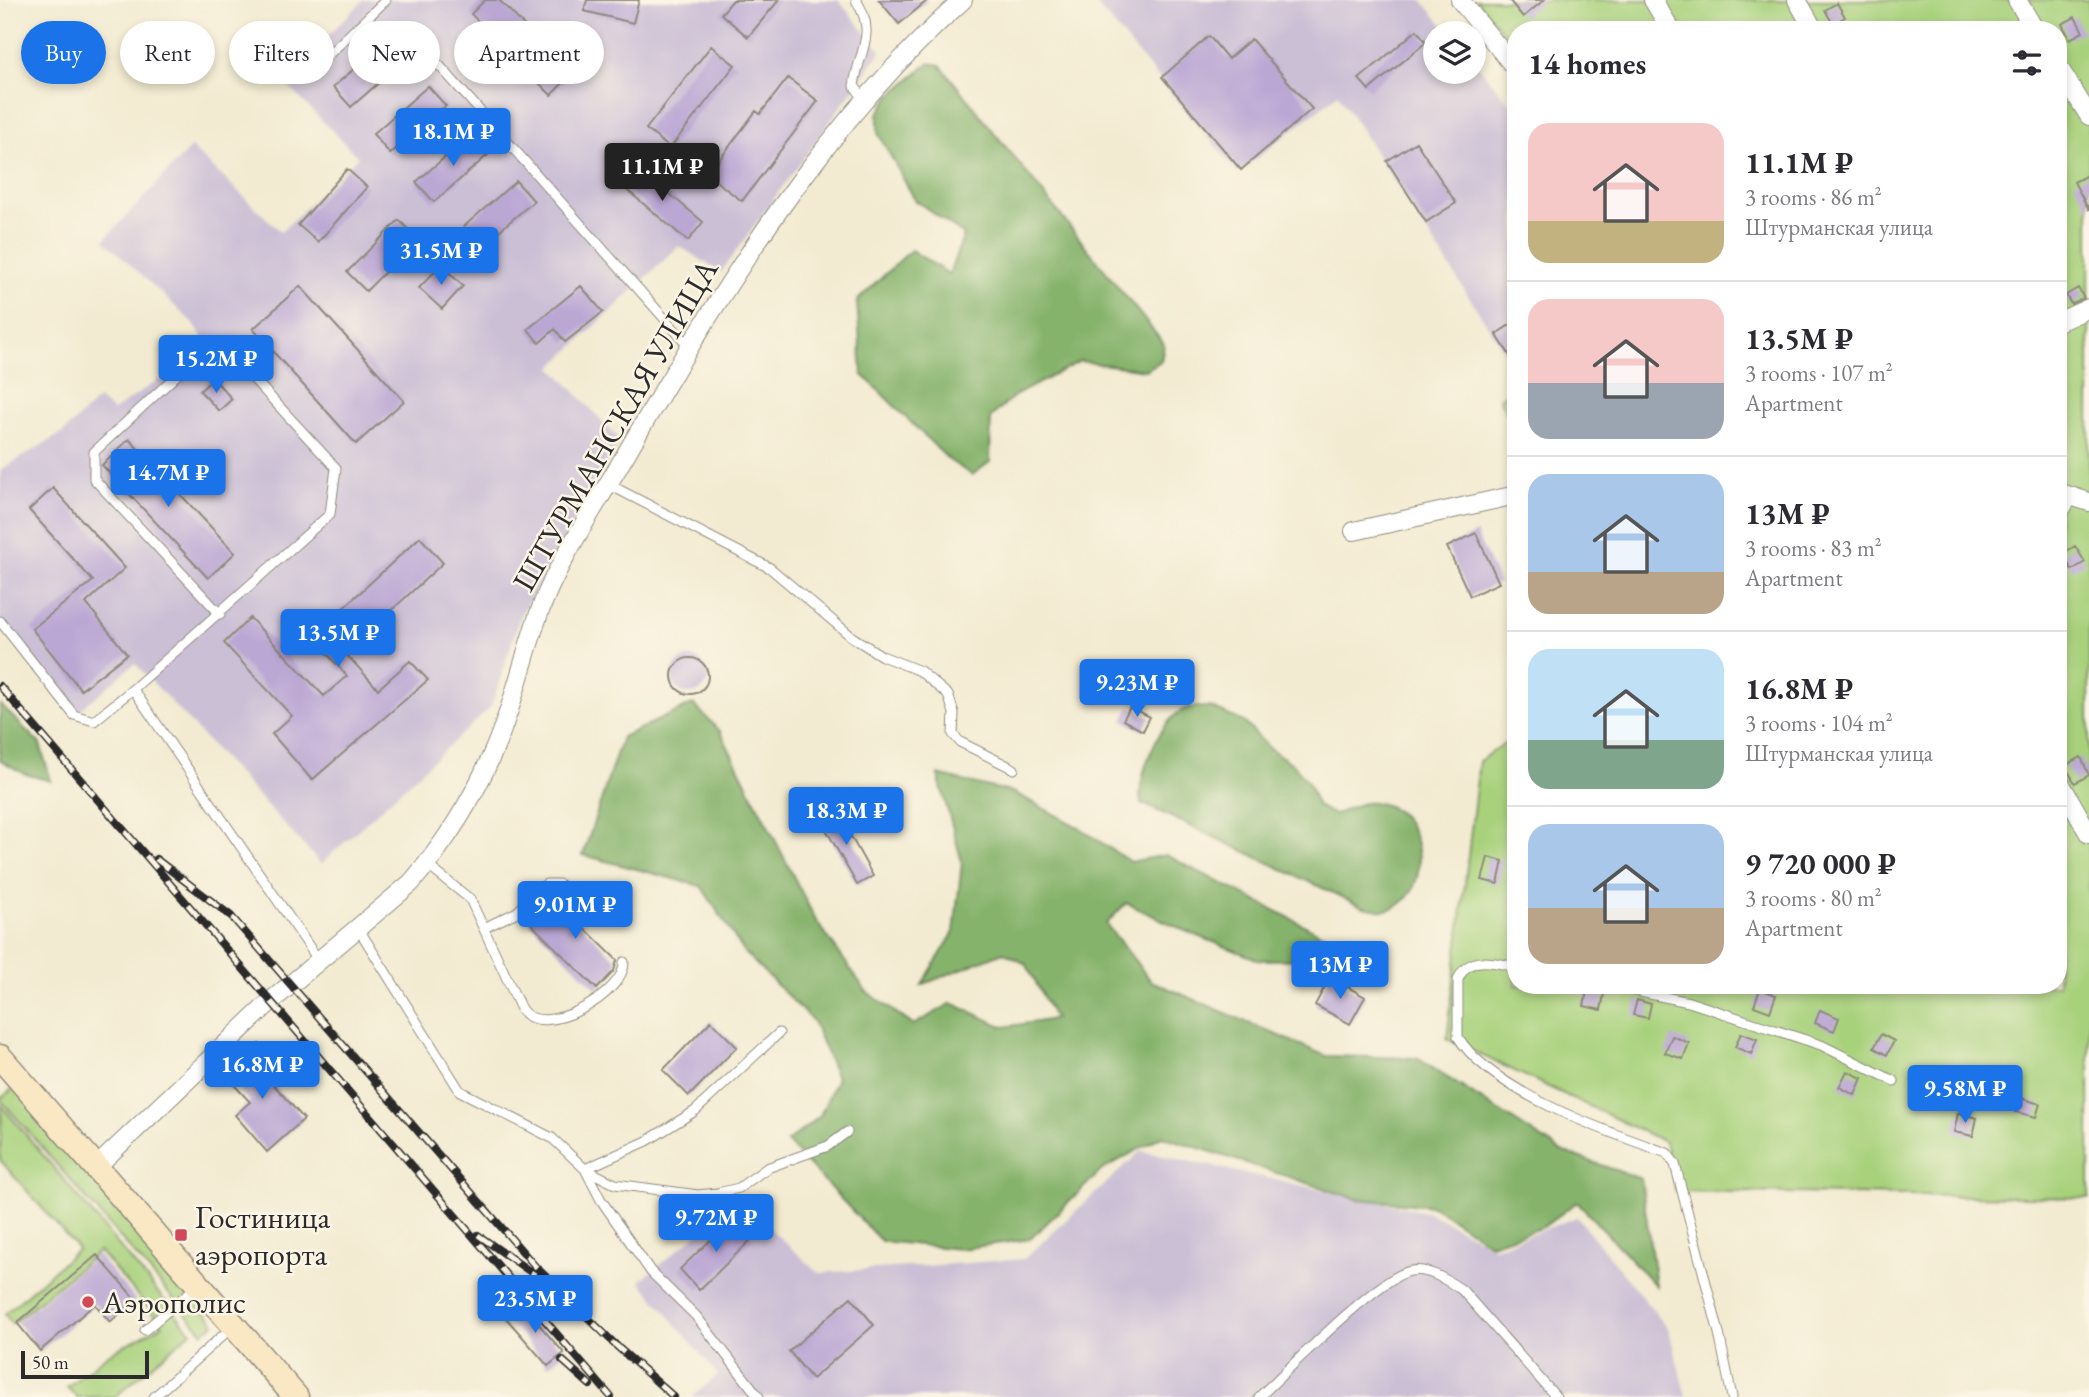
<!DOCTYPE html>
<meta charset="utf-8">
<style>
:root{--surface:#fff;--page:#f7f7f7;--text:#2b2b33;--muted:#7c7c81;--line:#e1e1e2;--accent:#1a73e8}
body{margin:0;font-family:"EB Garamond",serif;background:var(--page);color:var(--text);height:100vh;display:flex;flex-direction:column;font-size:26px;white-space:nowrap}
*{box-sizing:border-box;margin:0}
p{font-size:23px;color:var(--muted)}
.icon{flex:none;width:38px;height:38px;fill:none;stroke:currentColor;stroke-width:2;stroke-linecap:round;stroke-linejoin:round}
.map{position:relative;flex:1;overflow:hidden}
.details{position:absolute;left:1507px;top:21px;width:560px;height:973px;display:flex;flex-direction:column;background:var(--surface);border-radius:28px;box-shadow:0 4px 10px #0003}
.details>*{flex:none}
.top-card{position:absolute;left:21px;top:21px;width:665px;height:63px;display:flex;gap:14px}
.buttons{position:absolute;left:1423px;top:21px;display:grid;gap:14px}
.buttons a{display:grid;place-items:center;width:63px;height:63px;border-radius:50%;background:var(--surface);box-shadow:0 4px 10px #0003;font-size:35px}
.scale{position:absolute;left:21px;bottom:18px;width:128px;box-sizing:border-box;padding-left:7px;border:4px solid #2b2b2b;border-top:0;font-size:19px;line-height:24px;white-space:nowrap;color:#2b2b2b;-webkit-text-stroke:5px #fcf5e5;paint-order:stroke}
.price{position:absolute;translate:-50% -60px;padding:0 16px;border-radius:7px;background:var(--accent);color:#fff;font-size:23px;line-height:46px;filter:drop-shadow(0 2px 4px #0008)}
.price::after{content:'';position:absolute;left:50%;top:42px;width:21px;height:16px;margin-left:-10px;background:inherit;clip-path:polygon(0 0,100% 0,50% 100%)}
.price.on{background:#222;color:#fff}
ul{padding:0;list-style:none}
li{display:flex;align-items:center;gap:21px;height:175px;padding:0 21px}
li+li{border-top:2px solid var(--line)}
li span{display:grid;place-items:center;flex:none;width:196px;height:140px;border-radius:21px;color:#555}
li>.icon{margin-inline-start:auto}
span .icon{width:84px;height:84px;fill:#fffc;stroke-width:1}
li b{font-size:30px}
h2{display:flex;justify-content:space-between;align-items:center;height:84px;padding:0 21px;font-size:30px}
.pill{padding:0 24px;border-radius:32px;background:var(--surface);box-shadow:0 4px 10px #0003;font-size:24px;line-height:63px}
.pill.on{background:var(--accent);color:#fff}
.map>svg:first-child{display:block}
</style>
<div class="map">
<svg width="2089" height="1397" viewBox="0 0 2089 1397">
<rect width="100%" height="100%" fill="#fcf5e5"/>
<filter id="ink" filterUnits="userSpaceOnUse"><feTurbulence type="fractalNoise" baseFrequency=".0143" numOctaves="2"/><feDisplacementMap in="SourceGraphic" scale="14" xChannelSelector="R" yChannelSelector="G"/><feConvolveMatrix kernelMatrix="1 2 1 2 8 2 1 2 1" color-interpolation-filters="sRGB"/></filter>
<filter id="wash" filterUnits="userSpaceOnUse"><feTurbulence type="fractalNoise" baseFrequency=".00686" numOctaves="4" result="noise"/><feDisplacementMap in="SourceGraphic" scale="28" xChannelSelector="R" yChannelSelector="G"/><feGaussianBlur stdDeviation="1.57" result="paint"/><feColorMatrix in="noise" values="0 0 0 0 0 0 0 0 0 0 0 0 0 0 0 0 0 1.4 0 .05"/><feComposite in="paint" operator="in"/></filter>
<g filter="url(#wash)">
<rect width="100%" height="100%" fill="#f3ebd1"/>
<path fill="#cbbfd5" d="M364 0H838L881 51 721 272 679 246 552 367 620 440 521 614 491 707 321 864 135 663 74 715 0 621V470L64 432 98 399 113 411 208 346 193 323 104 240 191 147 281 232 358 157 282 80Z
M1093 0H1422L1449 33H1435V72H1474V61L1515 110V368L1338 94 1238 173Z
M1141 1151 1430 1213 1495 1248 1577 1217 1669 1330 1686 1397H692L718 1375 640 1281 738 1200 819 1273 1024 1259Z"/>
<path fill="#a8d17c" stroke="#6a7e54" stroke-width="2" d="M1476 0H2089V1198L1676 1191 1665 1142 1447 1039 1479 761 1515 737 1516 985H2058V30H1516L1515 47Z
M1515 386V428L1499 399Z
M16 1086 215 1323 203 1333 0 1099Z
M2 1106 191 1332 115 1397H76L67 1387 108 1354 163 1325 99 1251 12 1324 5 1314 78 1249 0 1160Z"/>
<path fill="#86b36c" stroke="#586f4c" stroke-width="2" d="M929 63 940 65 1164 344 1161 361 1145 370 1080 361 1014 396 991 417 990 462 972 475 949 460 862 374 857 301 911 250 949 274 964 235 915 200 878 133V114L890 96Z
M0 704 40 744 51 781 25 774 0 760Z
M693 704 720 731 815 919 866 991 913 1025 952 1003 1004 1027 1055 1019 1026 964 1003 952 922 985 954 932 962 862 938 775 1015 793 1080 828 1130 862 1166 855 1339 943 1328 959 1259 960 1188 932 1126 903 1106 924 1151 981 1326 1056 1417 1058 1561 1151 1641 1179 1656 1286 1577 1202 1543 1227 1490 1244 1433 1206 1357 1199 1162 1136 1102 1170 1030 1239 960 1249 881 1241 787 1142 820 1116 837 1078 813 1021 745 953 701 886 583 855 622 737Z
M1210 707 1244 722 1269 748 1294 765 1309 784 1317 806 1334 815C1344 811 1356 804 1365 803 1428 796 1437 902 1385 910 1378 911 1370 908 1363 907L1141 803C1136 779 1160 715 1188 708 1194 706 1203 708 1210 707Z"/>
<g id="blocks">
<path fill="#bba7d4" d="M485 0H499L572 74 551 95 471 14Z
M587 0H639L633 23 584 11Z
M733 0H779L748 37 721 14Z
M879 0H928L899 24Z
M1509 0H1544L1523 17Z
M1837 3 1845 17 1833 24 1825 10Z
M2075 17 2083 32 2070 39 2062 24Z
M1417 30 1426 42 1369 90 1359 79Z
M1209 36 1228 59 1251 39 1312 109 1241 170 1162 77Z
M389 39 406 59 351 107 333 87Z
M711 46 735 65 670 148 646 129Z
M788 78 818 101 742 201 708 175 756 111 760 114Z
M428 86 446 106 390 154 373 134Z
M472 134 489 154 434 202 416 182Z
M1416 142 1456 203 1426 222 1387 161Z
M636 166 656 182 658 180 668 189 666 191 703 222 688 241 621 185Z
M347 169 367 187 318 242 298 225Z
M2089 174V210L2074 182Z
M516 181 534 201 478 249 461 229Z
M399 220 418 239 366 291 347 272Z
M441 265 463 286 442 309 419 288Z
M300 286 404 401 356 444 253 329Z
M581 286 603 312 565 342 555 329 539 343 528 329Z
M2078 288 2084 298 2071 304 2066 295Z
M1516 321V365L1496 334Z
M213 378 232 399 219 411 200 391Z
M129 439 235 553 208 578 102 465Z
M53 488 125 568 86 603 127 654 81 690 32 629 93 581 29 510Z
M1476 533 1499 583 1470 596 1447 547Z
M420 537 443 563 345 653 378 689 410 661 428 680 312 780 272 734 292 716 224 643 250 618 324 696 347 676 312 637Z
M2075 546 2085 562 2072 570 2062 554Z
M672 676a18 18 0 1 1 36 0a18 18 0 1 1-36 0Z
M1130 707 1150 717 1143 731 1123 720Z
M2081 757 2089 775 2075 783 2065 766Z
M835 808 873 876 857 885 819 817Z
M1488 857 1503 861 1498 884 1482 880Z
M560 892 576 908 570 914 617 960 614 971 597 989 530 923Z
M1330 977 1365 997 1350 1024 1315 1005Z
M1760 989 1776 995 1770 1012 1754 1006Z
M1587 990 1604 994 1601 1010 1584 1006Z
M1637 1000 1651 1004 1648 1018 1633 1015Z
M1820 1010 1839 1018 1834 1031 1815 1023Z
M711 1021 737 1047 689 1096 663 1070Z
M1741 1033 1757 1039 1751 1054 1735 1047Z
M1881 1034 1894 1041 1887 1055 1874 1048Z
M1672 1036 1689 1043 1683 1059 1665 1053Z
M259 1044 271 1057 259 1068 304 1119 267 1152 235 1115 250 1102 224 1074Z
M1847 1071 1862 1078 1855 1095 1839 1087Z
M2020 1098 2040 1104 2036 1117 2016 1112Z
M1958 1113 1977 1118 1973 1136 1954 1132Z
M734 1218 753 1238 699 1290 680 1269Z
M97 1255 136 1300 110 1322 95 1304 40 1351 17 1323Z
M851 1297 874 1325 812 1379 789 1351Z
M521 1304 564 1353 548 1366 506 1318Z"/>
</g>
</g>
<g filter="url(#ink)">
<use href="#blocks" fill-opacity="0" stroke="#8f8b7e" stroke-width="2"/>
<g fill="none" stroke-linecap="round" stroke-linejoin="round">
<defs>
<path id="lane" d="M856 0C878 34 858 52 854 86L864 98
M327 56 386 0
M439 65 689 346
M608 484 770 568 852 637 882 656 920 671 948 695 954 713 953 734 960 742 1014 769
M220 614 94 479V452L208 346 225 348 336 468 330 514 133 689 319 961
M0 621 74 715 94 721 133 689
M427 865 470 899 521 1009C542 1041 625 994 624 962
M358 928 460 1091 552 1138 585 1169 647 1141 695 1111 779 1033
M484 928 517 912 546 884H559
M1516 967C1493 962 1468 954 1458 980V1037C1492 1092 1607 1132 1667 1153L1675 1164 1719 1333 1732 1397
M1606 985 1689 1002 1821 1045 1894 1081
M585 1169 601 1200 651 1272 696 1316 759 1397
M587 1170 615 1184 698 1195 718 1193 739 1188 767 1168 828 1146 847 1132
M145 1330 196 1287
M154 1397 231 1328
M1259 1397C1288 1370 1375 1281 1407 1272 1426 1266 1447 1280 1462 1290L1556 1397"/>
<path id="street" d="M1460 0 1516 69
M1653 0 1671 30
M1797 0 1814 30
M2017 0 2035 30
M2058 66 2089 116
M2058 322 2089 308
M2058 492 2089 502
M2058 514 2069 496
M1354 531 1516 495
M2058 779 2089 834
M96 1167 270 1002 411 883C455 832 488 774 509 710 523 668 532 625 551 584 573 537 604 493 630 447 723 287 824 123 963 0"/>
<path id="secondary" d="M0 1057 296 1397"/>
</defs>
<use href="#lane" stroke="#8f8b7e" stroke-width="11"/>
<use href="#street" stroke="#8f8b7e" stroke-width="20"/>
<use href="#secondary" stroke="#8f8b7e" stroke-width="27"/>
<use href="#lane" stroke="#fff" stroke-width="9"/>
<use href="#street" stroke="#fff" stroke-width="18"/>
<use href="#secondary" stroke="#fae7c3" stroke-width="24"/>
<defs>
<path id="rail" d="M0 686 611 1397
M156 859 231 916 535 1266 619 1348
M478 1235 535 1275
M612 1342 674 1397
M562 1360 590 1385"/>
</defs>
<use href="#rail" stroke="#2b2b2b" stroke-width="8"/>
<use href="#rail" stroke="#fcf5e5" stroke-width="5" stroke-dasharray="16" stroke-linecap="butt"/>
</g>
</g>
<g fill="#d1495b" stroke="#fcf5e5" stroke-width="2.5">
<rect x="174" y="1228" width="14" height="14" rx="3.5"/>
<circle cx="88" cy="1302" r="7"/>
</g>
<g text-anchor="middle" stroke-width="5" stroke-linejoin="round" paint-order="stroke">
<g font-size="32" fill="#2b2b2b" stroke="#fcf5e5">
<text transform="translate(615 425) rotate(-60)" y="11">ШТУРМАНСКАЯ УЛИЦА</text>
</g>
<g font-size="32" fill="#2b2b2b" stroke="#fcf5e5" text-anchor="start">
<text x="195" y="1228">Гостиница<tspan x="195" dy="37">аэропорта</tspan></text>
<text x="102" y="1313">Аэрополис</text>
</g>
</g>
</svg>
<div class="buttons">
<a><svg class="icon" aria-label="layers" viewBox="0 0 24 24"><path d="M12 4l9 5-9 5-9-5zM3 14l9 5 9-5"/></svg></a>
</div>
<div class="scale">50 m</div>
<b class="price" style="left:453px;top:168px">18.1M ₽</b>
<b class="price on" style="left:662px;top:203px">11.1M ₽</b>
<b class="price" style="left:441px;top:287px">31.5M ₽</b>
<b class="price" style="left:216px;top:395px">15.2M ₽</b>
<b class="price" style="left:168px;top:509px">14.7M ₽</b>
<b class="price" style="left:338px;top:669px">13.5M ₽</b>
<b class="price" style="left:1137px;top:719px">9.23M ₽</b>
<b class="price" style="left:846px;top:847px">18.3M ₽</b>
<b class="price" style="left:575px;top:941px">9.01M ₽</b>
<b class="price" style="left:1340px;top:1001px">13M ₽</b>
<b class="price" style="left:262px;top:1101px">16.8M ₽</b>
<b class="price" style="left:1965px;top:1125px">9.58M ₽</b>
<b class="price" style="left:716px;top:1254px">9.72M ₽</b>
<b class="price" style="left:535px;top:1335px">23.5M ₽</b>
<div class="top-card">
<a class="pill on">Buy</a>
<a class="pill">Rent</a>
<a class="pill">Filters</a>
<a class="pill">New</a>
<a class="pill">Apartment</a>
</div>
<section class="details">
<h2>14 homes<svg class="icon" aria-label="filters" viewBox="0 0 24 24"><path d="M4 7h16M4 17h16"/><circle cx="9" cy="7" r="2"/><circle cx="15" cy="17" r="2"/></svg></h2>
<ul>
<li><span style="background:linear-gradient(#f6c9c9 70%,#c2b280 0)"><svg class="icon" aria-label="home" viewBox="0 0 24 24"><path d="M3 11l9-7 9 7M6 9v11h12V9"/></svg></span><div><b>11.1M ₽</b><p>3 rooms · 86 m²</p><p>Штурманская улица</p></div></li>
<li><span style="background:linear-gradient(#f6c9c9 60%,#9aa5b1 0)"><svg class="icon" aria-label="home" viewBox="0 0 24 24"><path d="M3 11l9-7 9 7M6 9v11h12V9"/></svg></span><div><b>13.5M ₽</b><p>3 rooms · 107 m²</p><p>Apartment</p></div></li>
<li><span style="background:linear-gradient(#a9c7e8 70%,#b9a48a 0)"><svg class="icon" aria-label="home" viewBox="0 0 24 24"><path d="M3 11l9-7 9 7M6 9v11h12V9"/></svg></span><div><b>13M ₽</b><p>3 rooms · 83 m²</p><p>Apartment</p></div></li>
<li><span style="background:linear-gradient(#bfe0f5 65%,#7fa58c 0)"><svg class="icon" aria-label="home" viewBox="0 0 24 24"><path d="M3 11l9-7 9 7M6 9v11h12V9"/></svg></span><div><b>16.8M ₽</b><p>3 rooms · 104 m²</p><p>Штурманская улица</p></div></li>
<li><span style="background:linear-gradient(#a9c7e8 60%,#b9a48a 0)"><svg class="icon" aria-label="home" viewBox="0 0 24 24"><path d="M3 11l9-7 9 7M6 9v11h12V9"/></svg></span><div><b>9 720 000 ₽</b><p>3 rooms · 80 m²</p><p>Apartment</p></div></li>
</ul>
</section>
</div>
